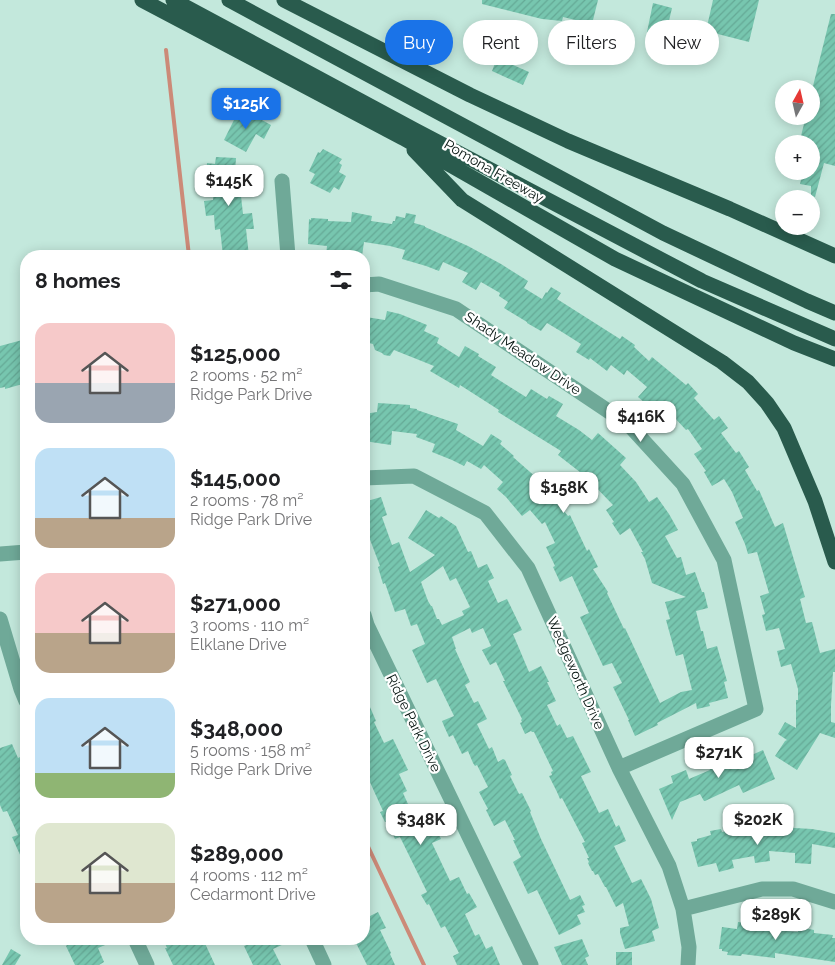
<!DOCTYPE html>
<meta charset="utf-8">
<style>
:root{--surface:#fff;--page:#f2f2f2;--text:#202124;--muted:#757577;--accent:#1a73e8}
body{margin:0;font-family:Raleway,sans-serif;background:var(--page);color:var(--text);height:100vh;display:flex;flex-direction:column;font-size:19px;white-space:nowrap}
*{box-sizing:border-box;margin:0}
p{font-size:16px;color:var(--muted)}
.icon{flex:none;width:28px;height:28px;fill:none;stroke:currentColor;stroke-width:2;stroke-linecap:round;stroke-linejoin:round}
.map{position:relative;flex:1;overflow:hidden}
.panel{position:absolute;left:20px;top:250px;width:350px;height:695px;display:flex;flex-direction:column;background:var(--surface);border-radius:20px;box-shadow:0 2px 12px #0003}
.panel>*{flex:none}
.top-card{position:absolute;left:385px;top:20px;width:375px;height:45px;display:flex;gap:10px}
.needle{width:32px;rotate:8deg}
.buttons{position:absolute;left:775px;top:80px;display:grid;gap:10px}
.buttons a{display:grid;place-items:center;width:45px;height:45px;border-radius:50%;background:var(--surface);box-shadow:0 2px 12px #0003;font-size:25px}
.price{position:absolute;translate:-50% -42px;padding:0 11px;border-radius:10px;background:#fff;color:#222;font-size:16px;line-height:32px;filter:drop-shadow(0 1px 2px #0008)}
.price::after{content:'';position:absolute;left:50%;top:30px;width:15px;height:11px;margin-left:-8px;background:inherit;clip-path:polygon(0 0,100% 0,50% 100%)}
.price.on{background:var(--accent);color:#fff}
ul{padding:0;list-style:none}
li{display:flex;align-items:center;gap:15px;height:125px;padding:0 15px}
li span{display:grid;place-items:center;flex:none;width:140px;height:100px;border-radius:15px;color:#555}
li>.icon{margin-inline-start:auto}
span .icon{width:60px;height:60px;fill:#fffc;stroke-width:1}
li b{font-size:21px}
h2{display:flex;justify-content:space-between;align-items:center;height:60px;padding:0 15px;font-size:21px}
.chip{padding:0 18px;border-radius:22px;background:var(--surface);box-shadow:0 2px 12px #0003;font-size:18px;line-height:45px}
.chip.on{background:var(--accent);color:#fff}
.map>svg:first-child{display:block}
</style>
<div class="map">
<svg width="835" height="965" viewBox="0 0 835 965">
<defs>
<pattern id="building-hatch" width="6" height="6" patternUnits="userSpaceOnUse" patternTransform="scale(1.25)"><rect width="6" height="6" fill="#77c6af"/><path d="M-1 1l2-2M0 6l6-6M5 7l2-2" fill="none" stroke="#65a996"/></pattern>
</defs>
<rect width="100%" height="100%" fill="#c3e8dc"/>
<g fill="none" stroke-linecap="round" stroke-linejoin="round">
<path stroke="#cc8a78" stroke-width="4" d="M166 50 189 256
M364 838 424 965"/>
</g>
<path fill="url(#building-hatch)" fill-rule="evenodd" d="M482 0H598L592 24 563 17 562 21 542 19 482 4Z
M713 0H759L749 42 706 31Z
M653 3 672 8 668 25H669L667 36 647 32Z
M831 14H835V166L824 163 815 197 811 196V186L800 184 803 171H811V144H799L806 116H811V94Z
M497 58 529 72 523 85 492 71Z
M240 108 271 125 264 139 256 134 246 152 224 140Z
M323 149 342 159 339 163 342 165 339 172 346 176 339 190 334 187 330 193 310 183 315 174 309 171 318 152 320 153Z
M216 157 236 158 235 173H242L241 196 243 214 252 213 254 229H246L249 256H223L220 229 215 230 214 215 206 216 204 201 213 200 215 177H206L207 163 215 164Z
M352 212 372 216 371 221 392 224 393 221H395L396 216 405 218 406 213 416 215 414 223 425 226V227L468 246 501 264 528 281 524 288 542 299 546 292 547 293 551 287 561 293 557 299 620 339 622 336 635 345 634 347 649 361 652 357 686 385 688 383 698 394 694 398 714 420 719 416 728 428 721 433 736 453 739 451 749 467 745 470 757 491 759 490 775 527 783 523 805 597 800 599 806 623 812 622 820 653 835 649V672H833L831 705V722L835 723V738L820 733 797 770 775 756 785 741 787 740 778 734 785 722 796 728V700H798V689L791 664 781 667 777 651 785 649 779 628 766 631 762 615 765 614 760 596 769 593 757 552 748 554 745 544 735 522 743 518 732 492 724 479 712 486 704 472 706 471 694 454 702 449 688 429 686 430 673 416 666 424 658 414 638 397 647 387 627 370 624 375 611 365 607 371 590 358 589 360 576 352 581 344 562 332 547 323 541 331 527 323V322L504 308 508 302 499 296 500 293 481 282 476 290 462 282 468 273 443 262 439 271 426 266 402 259 405 250 390 246 364 242 362 256 342 252V256L326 255 327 246 308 244 309 219 311 220V218L328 219V221L351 222Z
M387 311 400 314 427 325 424 331 439 338 437 343 459 357 465 346 479 354 478 356 496 367 491 375 526 397 531 389 547 399 549 396 563 404 556 416 579 430 592 440 598 433 626 458 620 465 636 482 649 502 657 497 669 514 678 530 665 536 677 558 681 557 686 575 695 572 702 592H704L708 608 696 611 701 631H703L707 649 717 646 727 681 724 682 728 698 709 703 710 706 697 709 696 703 657 723 658 725 635 736 628 720H629L613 687 622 683 612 663 603 666 580 617 589 613 572 576 560 582 553 567 555 566 546 547 555 543 545 522 542 524 530 510 522 516 506 497 497 489 503 482 484 465 481 469 467 461 464 466 452 460 432 452 435 444 416 437 417 434 392 431 391 445 364 441V414L377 412 378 403 410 405V408L417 409V410L458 424 456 430 483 446 491 434 502 441 500 444 514 456 513 457 538 479 542 483 545 480 553 490 549 493 568 516 570 515 587 551 589 549 598 567 593 569 608 592 607 593 624 629 625 628 660 703 681 692 692 690 683 654 676 656 666 620 670 619 665 602 686 597 652 583 645 559 641 552H643L630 528 620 535 612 523 614 522 606 510 613 505 585 476 558 455 561 451 498 412 499 410 460 385 459 388 430 371 434 366 394 350 390 356 384 355 382 353 375 350 373 344 364 342V327L366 317 385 320Z
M26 339V383L5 389V387L0 388V346Z
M381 497 387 515 382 517 392 545 399 542 410 572 435 555 408 538 426 510 439 518 441 516 456 526 468 552 471 551 478 568 487 564 494 578 488 581 498 603 507 599 522 630 513 634 529 672 541 666 549 682H547L556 701 547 705 557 726 560 724 567 738 573 736 591 772 581 776 599 813 608 809 616 827 619 825 626 841 614 846 632 883 641 879 651 899 659 928 652 931 655 941 625 949 620 933V928L629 926 623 903 616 907 606 887H605L598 874 595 875 593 871H592L588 863 589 862 587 858H589L582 843 585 842 562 798 560 799 557 792 549 776 552 775 551 772 553 771 534 732H532L531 731 525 734 520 723 522 722 521 720 522 719 503 681H505L496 662 490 665 482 650 491 646 483 628 472 633 470 628 452 637 456 649H455L470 682 465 685 474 703 478 701 487 719 477 724 489 749 492 747 498 762 503 759 505 760 512 775 510 776 519 794 522 793 531 811 530 812 541 839 570 900 580 895 585 905 582 906 585 912 577 915 581 924 559 935 537 890 528 894 513 862 521 857 513 840H515L505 820 494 826 486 810 488 809 479 792 488 787 477 765 475 766 473 763 468 751 462 754 453 735 449 737 444 726 442 721 454 716 436 679 427 683 412 650 425 644 417 624 411 626 405 609 395 612 385 583 383 584 378 567 380 566 369 537 366 538 364 530V502ZM443 566 450 581 456 578 470 607 462 611 464 615 442 625 439 619H437L432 606H431L428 601 421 582Z
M364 693 376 721 374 722 384 743 393 739 408 770 399 774 407 791 403 793 412 813 425 806 441 839 432 843 450 881 459 877 467 894 469 893 477 907 465 914 475 936 479 934 486 949 492 946 500 965H457L453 956 459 953 445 926 441 928 429 904 427 905 421 895 427 892 400 837 395 839 387 822H385L380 812 383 811 364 769Z
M12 744 18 758 20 757 26 774V868L12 837 18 835 7 811 3 812 0 805V748Z
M741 749 745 758 763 750 775 779 743 793 739 785 705 801H704L700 794 680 802 672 820 659 789 673 783 671 776 686 770 689 779 710 770 707 761 721 755 722 757Z
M755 827 756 835 778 831V827L812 829 835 833V848L812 844 811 864 795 863V853L769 851 770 861 755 863 754 856 732 860 734 868 719 872 716 863 698 867 691 842 697 841V839L711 835 710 831 721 829 722 832Z
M378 912 386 928 380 930 391 953 390 954 395 965H367L354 939H364V919Z
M759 916 776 918 774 930 798 932V927L814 930V933L833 935 832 938H835V962L775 953V958L742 954 741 956 727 955 728 952 722 951V949H719L722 927 737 929 738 922 758 924Z
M66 939H119L98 948 104 962 99 965H75L66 946 68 944Z
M163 939H176L179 943 189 939H203L215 965H173L165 948H167Z
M260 939H295L273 949 281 965H253L244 946Z
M582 939 589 956 585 958 588 965H562L554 947Z
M11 949 21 955 15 965H2Z
M616 952H632V965H616Z"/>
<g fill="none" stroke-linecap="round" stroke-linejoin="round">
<path stroke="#6fa998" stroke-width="15" d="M282 181 288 256
M364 285 379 284 456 309 629 425 683 484 724 560 756 709 619 768
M364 478 414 476 485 513 528 568 619 768 669 866 683 909 689 947 688 965
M0 554 26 552
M364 615 367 625 531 965
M0 619 21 689 26 701
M683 909 762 889H793L835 902
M135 939 147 965
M312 939 324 965"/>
<path stroke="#295b4d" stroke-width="15" d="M142 0 403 138 615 259 794 343 835 359
M173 0 415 130 702 281 835 339
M229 0 663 233 807 301 835 313
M284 0 470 95 568 141 730 209 835 256
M414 150 462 200 722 362 748 382 767 403 784 428 815 501 835 562"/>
</g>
<g text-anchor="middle" stroke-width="4.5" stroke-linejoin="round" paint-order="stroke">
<g font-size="14" fill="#061410" stroke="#fff">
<text transform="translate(494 171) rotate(30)" y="5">Pomona Freeway</text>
<text transform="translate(523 353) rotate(34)" y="5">Shady Meadow Drive</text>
<text transform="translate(576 673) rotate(66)" y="5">Wedgeworth Drive</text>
<text transform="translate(414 723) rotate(64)" y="5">Ridge Park Drive</text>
</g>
</g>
</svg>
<div class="buttons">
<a><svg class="needle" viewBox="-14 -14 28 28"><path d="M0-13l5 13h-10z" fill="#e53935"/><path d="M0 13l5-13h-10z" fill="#757577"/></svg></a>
<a>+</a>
<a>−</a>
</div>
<b class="price on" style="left:246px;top:130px">$125K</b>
<b class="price" style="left:229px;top:207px">$145K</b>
<b class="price" style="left:641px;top:443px">$416K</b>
<b class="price" style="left:564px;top:514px">$158K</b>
<b class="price" style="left:719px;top:779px">$271K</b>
<b class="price" style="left:421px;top:846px">$348K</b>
<b class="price" style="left:758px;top:846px">$202K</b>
<b class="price" style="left:776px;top:941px">$289K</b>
<div class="top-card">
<a class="chip on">Buy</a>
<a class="chip">Rent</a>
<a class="chip">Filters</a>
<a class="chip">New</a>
</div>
<section class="panel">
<h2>8 homes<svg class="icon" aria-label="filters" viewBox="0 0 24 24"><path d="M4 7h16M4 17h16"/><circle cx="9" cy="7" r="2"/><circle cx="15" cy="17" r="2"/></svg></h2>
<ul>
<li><span style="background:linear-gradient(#f6c9c9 60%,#9aa5b1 0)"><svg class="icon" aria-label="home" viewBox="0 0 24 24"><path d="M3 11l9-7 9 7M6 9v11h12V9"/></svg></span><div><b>$125,000</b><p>2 rooms · 52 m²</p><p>Ridge Park Drive</p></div></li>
<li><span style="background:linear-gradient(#bfe0f5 70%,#b9a48a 0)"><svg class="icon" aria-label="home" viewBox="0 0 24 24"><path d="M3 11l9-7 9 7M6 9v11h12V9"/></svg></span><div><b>$145,000</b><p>2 rooms · 78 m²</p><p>Ridge Park Drive</p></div></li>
<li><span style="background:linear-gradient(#f6c9c9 60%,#b9a48a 0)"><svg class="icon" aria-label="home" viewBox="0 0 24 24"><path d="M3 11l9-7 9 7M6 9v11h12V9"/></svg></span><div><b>$271,000</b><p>3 rooms · 110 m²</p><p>Elklane Drive</p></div></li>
<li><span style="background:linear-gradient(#bfe0f5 75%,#8fb573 0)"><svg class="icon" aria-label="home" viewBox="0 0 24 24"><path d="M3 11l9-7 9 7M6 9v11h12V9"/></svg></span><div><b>$348,000</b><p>5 rooms · 158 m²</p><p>Ridge Park Drive</p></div></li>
<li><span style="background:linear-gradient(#dfe7d0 60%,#b9a48a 0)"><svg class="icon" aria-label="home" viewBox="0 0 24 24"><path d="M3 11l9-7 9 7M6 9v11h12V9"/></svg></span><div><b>$289,000</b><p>4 rooms · 112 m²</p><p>Cedarmont Drive</p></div></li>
</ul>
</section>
</div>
